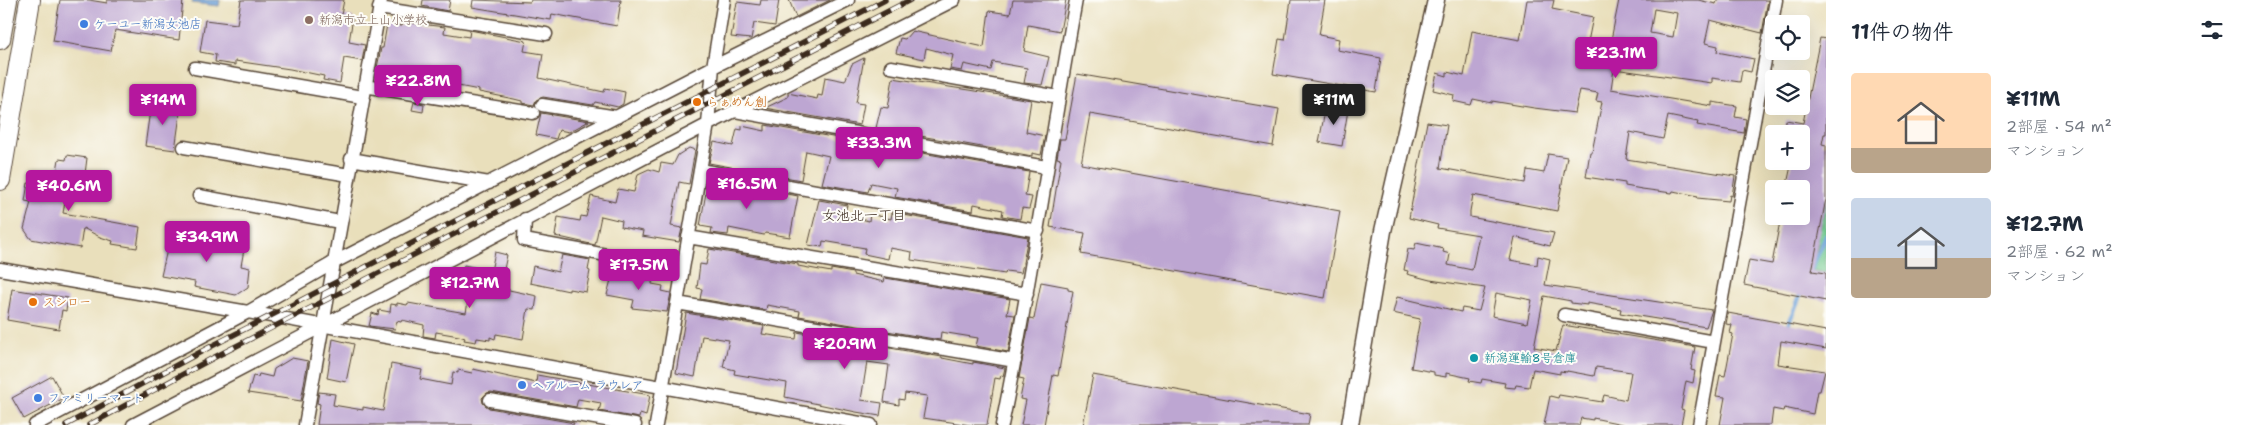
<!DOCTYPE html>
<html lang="ja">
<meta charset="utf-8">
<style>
:root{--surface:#fff;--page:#f2f2f3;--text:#1f2937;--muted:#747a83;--accent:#b5179e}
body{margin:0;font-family:"Shantell Sans","Klee One",sans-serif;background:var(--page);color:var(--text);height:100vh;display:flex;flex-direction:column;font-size:19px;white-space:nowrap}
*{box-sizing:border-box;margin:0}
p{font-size:16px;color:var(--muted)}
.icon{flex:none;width:28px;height:28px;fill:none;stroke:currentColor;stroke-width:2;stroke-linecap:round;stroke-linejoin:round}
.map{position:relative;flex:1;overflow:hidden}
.details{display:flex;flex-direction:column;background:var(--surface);width:425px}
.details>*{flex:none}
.buttons{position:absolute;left:1765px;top:15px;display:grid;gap:10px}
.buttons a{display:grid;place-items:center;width:45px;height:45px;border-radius:5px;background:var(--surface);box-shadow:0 5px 20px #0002;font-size:25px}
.price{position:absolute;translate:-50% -42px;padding:0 11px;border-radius:5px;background:var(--accent);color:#fff;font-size:16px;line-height:32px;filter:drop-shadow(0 1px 2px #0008)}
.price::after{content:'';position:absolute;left:50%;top:30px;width:15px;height:11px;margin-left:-8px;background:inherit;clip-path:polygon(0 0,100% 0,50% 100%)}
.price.active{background:#222;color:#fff}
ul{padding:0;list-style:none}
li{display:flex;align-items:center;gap:15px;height:125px;padding:0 25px}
li span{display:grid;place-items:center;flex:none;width:140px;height:100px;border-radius:5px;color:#555}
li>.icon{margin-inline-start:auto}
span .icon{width:60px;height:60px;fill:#fffc;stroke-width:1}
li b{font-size:21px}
h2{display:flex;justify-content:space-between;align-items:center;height:60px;padding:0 25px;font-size:21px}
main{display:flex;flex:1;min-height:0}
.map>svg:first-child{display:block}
</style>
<main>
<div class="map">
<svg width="1826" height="425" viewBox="0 0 1826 425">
<rect width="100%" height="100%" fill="#fdfcf7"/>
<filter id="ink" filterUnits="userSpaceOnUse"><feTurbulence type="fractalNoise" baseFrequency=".02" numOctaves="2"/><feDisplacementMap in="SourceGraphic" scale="10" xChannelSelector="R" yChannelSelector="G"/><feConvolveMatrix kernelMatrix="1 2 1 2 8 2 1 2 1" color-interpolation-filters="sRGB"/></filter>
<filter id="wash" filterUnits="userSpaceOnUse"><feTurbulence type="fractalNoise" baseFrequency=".0096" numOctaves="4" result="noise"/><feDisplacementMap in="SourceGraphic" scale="20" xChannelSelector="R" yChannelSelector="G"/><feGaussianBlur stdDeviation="1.12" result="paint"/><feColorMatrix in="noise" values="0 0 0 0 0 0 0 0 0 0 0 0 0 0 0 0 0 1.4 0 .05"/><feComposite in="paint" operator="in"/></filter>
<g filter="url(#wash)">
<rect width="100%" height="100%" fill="#e9dfbb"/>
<path fill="#73cb91" stroke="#577a58" d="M1826 199V273L1798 268 1814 264Z"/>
<path fill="#6da1d9" stroke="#54667c" d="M193 0H220L219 6 192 3Z"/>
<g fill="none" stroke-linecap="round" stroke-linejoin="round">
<path stroke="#6da1d9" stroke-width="4.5" d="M1811 270 1826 236
M1786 330 1802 291"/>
</g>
<g id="blocks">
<path fill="#bda6d2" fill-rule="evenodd" d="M60 0H89L107 3V0H183L179 40 115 30 111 51 53 41Z
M241 0H344L341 15 353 17 349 42 365 45 362 61 344 58 340 83 323 80 324 76 290 69 235 61V65L215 62 216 55 200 52 205 20 237 24Z
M423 0H450L448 11 422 6Z
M473 0 530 2 531 0H621L617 26 552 14 551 20 472 7Z
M761 0H779L775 26 754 23 751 39 731 37 737 2 760 5Z
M789 0H830L796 17Z
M1013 0H1066L1060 31 1028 25 1024 51 1049 57 1042 85 1024 83 1027 68 993 62 991 70 964 64 962 71 950 69 953 55 926 48 924 59 896 53 900 38 905 39 912 31 984 47 989 11 1010 14Z
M1291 0H1325L1319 35 1339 39 1337 50 1381 58 1376 92 1273 74 1279 39 1285 40Z
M1527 0H1554L1552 9 1593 17 1588 42 1610 45 1619 0H1698L1716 4 1717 0H1768L1762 33 1710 20 1705 43 1718 46 1717 52 1754 59 1751 72 1742 70 1740 82 1712 78V83L1614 69 1611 89 1712 106V102L1737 106 1735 117 1746 119 1744 133 1697 125 1698 122 1668 116 1663 139 1630 132 1626 159 1735 176 1732 196 1730 195 1729 201 1697 198 1698 196 1673 191 1672 193 1642 189 1625 186V183L1586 177 1590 152H1592L1602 102 1596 101 1598 93 1580 90 1575 113 1534 108 1492 101V103L1473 99 1471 105 1453 101 1454 95 1433 90 1437 73 1447 76V72L1464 76 1472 31 1520 40ZM1654 9 1677 13 1673 37 1650 33Z
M403 22 445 27 444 33 469 37 470 30 526 41 524 51 543 54 539 78 604 92 605 88 625 92 623 104 618 107 595 102 593 105 543 97 536 100 534 105 522 103V101L514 99 479 92V90L448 84 447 91 416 86 417 83 408 82 410 74 377 68 381 48H383L387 24 402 26Z
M1820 38 1826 39V134H1824L1822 144 1826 145V199L1812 271 1826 273V301L1744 285 1749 260 1772 264 1781 216H1801V189H1786L1792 161H1801V134H1784L1786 120 1803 123Z
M864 58 856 103 864 104 860 125 765 108 788 97V93L817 99 818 95 822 96 825 77 845 81 852 64Z
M1077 74 1279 109 1273 146 1090 114 1081 164 1340 211 1325 298 1081 254 1085 233 1050 227 1061 159 1057 158 1060 139H1065Z
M893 78 1031 100 1026 132 1045 136 1041 155 1032 153V156L876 128 881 107 888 108Z
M414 102 424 104 423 112 412 110Z
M151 103 181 107 175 150 145 146Z
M1326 106 1348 110 1342 146 1319 142Z
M541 113 589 121 569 132 559 130 556 139 536 135Z
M1427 122 1447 125 1440 168 1525 183 1527 170 1544 173 1548 154 1567 157 1557 211 1473 195 1470 211V217L1554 233 1550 246 1515 237 1510 260 1537 265 1538 256 1550 259 1545 285 1712 310 1706 327 1620 313 1621 309 1587 303V305L1571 303V301L1544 296 1534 347 1556 351 1563 325 1695 347 1691 370 1695 371 1693 383 1686 381 1681 409 1684 410 1681 425H1627L1593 418V420L1581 418 1579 425H1544L1550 396 1558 398 1559 395 1602 402 1604 395 1626 400 1631 372 1596 367 1594 376 1567 371V372L1560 371V374L1533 369 1529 387 1516 385 1515 388 1504 387 1505 383 1482 379 1481 383 1469 381 1470 378 1446 373V377L1434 375V372L1411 368 1420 319 1393 313 1397 297 1461 312 1462 308 1479 311 1485 288 1430 280 1407 274 1408 271 1404 270 1408 249 1414 250 1416 243 1444 249 1443 252 1450 254 1448 265 1472 270 1479 235 1437 228 1438 225 1409 218ZM1496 293 1532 300 1527 323 1492 316Z
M765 125 1029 172 1025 196 1032 197 1029 209 1022 208 1020 219 1002 216 1003 210 974 204 973 211 895 197 897 188 871 183 868 192 822 184 829 156 806 151 801 180 709 163 714 142 733 146 737 129 742 130V126L765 131Z
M689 148 695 150 689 184 679 182 671 226 682 228 679 242 642 236 643 231 621 227 622 221 601 216 595 245 555 236 558 217 580 221 581 216 586 217 591 196 615 202 618 189 634 192 638 174 649 169 659 172 661 163 673 165 678 155Z
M67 155 87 158 84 182 69 180 63 213 140 227 137 248 112 244 113 241 100 237 83 228 80 248 31 239 24 229 31 202 25 201 28 183 33 184 34 179 55 183 59 159 66 160Z
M707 179 798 196 790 237 765 233 764 235 729 228 728 235 711 233 712 228 700 226 707 187H705Z
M819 200 847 205 844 215 869 221 870 214 891 219 892 213 1028 237 1021 273 1006 271 1005 274 911 260 912 252 890 248 888 259 864 254 865 248 823 241 822 247 808 245Z
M171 232 245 244 241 266 250 268 248 287 236 295 194 287 195 282 161 276Z
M709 249 798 264V266L831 272V269L853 273V275L884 282 885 278 1010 299 1007 314 1015 315 1008 352 976 346 978 338 941 332 940 340 799 316 800 311 767 305 766 310 700 299 702 289 697 288 700 264 706 265Z
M495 252 507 255 500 288 537 296 535 310 528 309 523 339 496 334 495 339 490 337V340L477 338 476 342 464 340 465 338 459 336 436 332 435 338 423 336 424 325 402 320 401 322 397 321 395 329 369 326 372 313 378 315 379 310 390 312 391 304 397 305V303L407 305 408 303 466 313 472 279 461 277 464 265 491 271Z
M562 255 590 260 588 270 590 271 586 292 569 289V291L530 283 533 266 558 272Z
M614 268 653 276 652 284 663 286 662 291 671 293 667 312 632 308 634 300 607 295Z
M1041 282 1068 287V290L1073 291 1058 376 1053 375 1044 425H1021L1026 400 1020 399 1024 379 1019 378 1030 318 1034 319Z
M12 289 68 298 66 311 62 310 59 329 7 320Z
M686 313 764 326 762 334 796 339 797 332 942 357V358L973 364V362L1005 368 1003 376 1001 375 1000 379 995 378 987 425H971L923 418 927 396 905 393 904 400 899 399V405L884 402 889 365 867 362 861 400 882 403 880 416 856 412 785 397 787 383 734 374 735 370 723 367 729 340 702 336 695 377 676 373Z
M1728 313 1826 331V349L1781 341 1778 364 1825 371 1820 391H1817L1813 414 1784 408 1783 411 1773 409 1771 425H1720L1725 397 1716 396 1720 375 1725 376 1733 334 1730 333 1732 325 1726 324Z
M333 339 354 344 346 382 327 378Z
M292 358 308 361 301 401 248 393 253 376 258 377 259 374 272 377 274 369Z
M391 364 422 370 420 379 451 385 453 372 458 373V370L472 373 473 369 536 383 537 375 650 395 646 416 640 414 639 418 599 411 601 403 578 399 576 407 491 392 487 393 482 398 483 403 489 408 574 423 573 425H317L320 404 317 403 319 392 335 394 333 405 363 410V407L383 411Z
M1093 375 1310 414 1308 425H1083Z
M52 376 64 398 24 419 12 398Z"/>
</g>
</g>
<g filter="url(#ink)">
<use href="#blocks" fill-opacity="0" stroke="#554536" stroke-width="1"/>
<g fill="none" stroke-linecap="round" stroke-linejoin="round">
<defs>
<path id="minor" d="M379 8 546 34
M891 67 1059 97
M195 68 362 97
M364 86 533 113
M542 105 617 117
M735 111 1046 167
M184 147 349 175
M351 159 489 183
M700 170 1038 231
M199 196 340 222
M525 219 524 240 683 269
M688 237 1027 294
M0 269 248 312 333 263 713 67 848 0
M677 303 1015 361
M1564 315 1714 342
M490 400 635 425
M35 425 248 312 871 425
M133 425 705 126 954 0
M305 425 381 0
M656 425 708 124 713 67 724 0
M1002 425C1031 284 1050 142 1076 0
M1699 425 1776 0"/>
<path id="tertiary" d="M1350 425 1383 231 1436 0"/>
<path id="primary" d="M0 39 7 0
M0 180 30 0"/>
</defs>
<use href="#minor" stroke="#554536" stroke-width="15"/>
<use href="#tertiary" stroke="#554536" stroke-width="19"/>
<use href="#primary" stroke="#554536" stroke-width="22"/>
<use href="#minor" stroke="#fff" stroke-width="12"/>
<use href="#tertiary" stroke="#fff" stroke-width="16"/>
<use href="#primary" stroke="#fff" stroke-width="20"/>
<defs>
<path id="rail" d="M66 425 208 348 885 0
M89 425 213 358 910 0"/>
</defs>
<use href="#rail" stroke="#3b2a1e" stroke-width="5.5"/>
<use href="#rail" stroke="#fdfcf7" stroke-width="4" stroke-dasharray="11" stroke-linecap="butt"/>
</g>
</g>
<circle fill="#8d6e63" stroke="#fdfcf7" stroke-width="2" cx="309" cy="20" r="5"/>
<g fill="#3f7fe0" stroke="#fdfcf7" stroke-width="2">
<circle cx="84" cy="24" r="5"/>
<circle cx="522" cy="385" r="5"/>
<circle cx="38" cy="398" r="5"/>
</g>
<g fill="#e8710a" stroke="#fdfcf7" stroke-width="2">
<circle cx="697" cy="102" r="5"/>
<circle cx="33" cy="302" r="5"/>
</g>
<circle fill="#0f9aa8" stroke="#fdfcf7" stroke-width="2" cx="1474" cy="358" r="5"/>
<g text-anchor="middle" stroke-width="4" stroke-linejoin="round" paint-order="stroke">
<g font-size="12" fill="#785e54" stroke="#fdfcf7" text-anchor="start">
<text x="319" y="24">新潟市立上山小学校</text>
</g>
<g font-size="12" fill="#366cbe" stroke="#fdfcf7" text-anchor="start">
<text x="94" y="28">ケーユー新潟女池店</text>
<text x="532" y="389">ヘアルーム ラウレア</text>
<text x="48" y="402">ファミリーマート</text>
</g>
<g font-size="12" fill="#c56008" stroke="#fdfcf7" text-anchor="start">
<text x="707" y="106">らぁめん創</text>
<text x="43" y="306">スシロー</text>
</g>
<g font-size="12" fill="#0d838f" stroke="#fdfcf7" text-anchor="start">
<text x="1484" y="362">新潟運輸8号倉庫</text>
</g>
<g font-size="14" fill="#3b2a1e" stroke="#fdfcf7">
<text x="864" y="220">女池北一丁目</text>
</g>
</g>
</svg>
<div class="buttons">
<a><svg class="icon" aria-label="locate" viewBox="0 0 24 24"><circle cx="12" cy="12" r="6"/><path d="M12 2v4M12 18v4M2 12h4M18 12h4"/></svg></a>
<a><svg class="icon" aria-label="layers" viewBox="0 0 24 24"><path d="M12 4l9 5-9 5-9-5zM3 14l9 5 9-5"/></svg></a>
<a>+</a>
<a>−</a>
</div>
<b class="price" style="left:1616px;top:79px">¥23.1M</b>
<b class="price" style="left:418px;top:107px">¥22.8M</b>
<b class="price" style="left:163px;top:126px">¥14M</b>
<b class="price active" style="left:1334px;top:126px">¥11M</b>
<b class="price" style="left:879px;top:169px">¥33.3M</b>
<b class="price" style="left:747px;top:210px">¥16.5M</b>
<b class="price" style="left:69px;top:212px">¥40.6M</b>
<b class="price" style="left:207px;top:263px">¥34.9M</b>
<b class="price" style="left:639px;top:291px">¥17.5M</b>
<b class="price" style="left:470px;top:309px">¥12.7M</b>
<b class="price" style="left:845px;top:370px">¥20.9M</b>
</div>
<section class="details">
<h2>11件の物件<svg class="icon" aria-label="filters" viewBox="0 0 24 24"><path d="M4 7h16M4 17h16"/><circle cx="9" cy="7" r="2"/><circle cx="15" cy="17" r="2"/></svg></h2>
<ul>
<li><span style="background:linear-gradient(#ffd9b3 75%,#b9a48a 0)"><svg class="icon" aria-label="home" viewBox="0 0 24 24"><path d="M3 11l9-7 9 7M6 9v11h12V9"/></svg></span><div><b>¥11M</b><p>2部屋 · 54 m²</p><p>マンション</p></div></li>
<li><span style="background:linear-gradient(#c9d6e8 60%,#b9a48a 0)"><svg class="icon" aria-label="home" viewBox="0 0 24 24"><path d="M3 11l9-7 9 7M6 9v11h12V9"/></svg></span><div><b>¥12.7M</b><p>2部屋 · 62 m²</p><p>マンション</p></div></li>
</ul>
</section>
</main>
